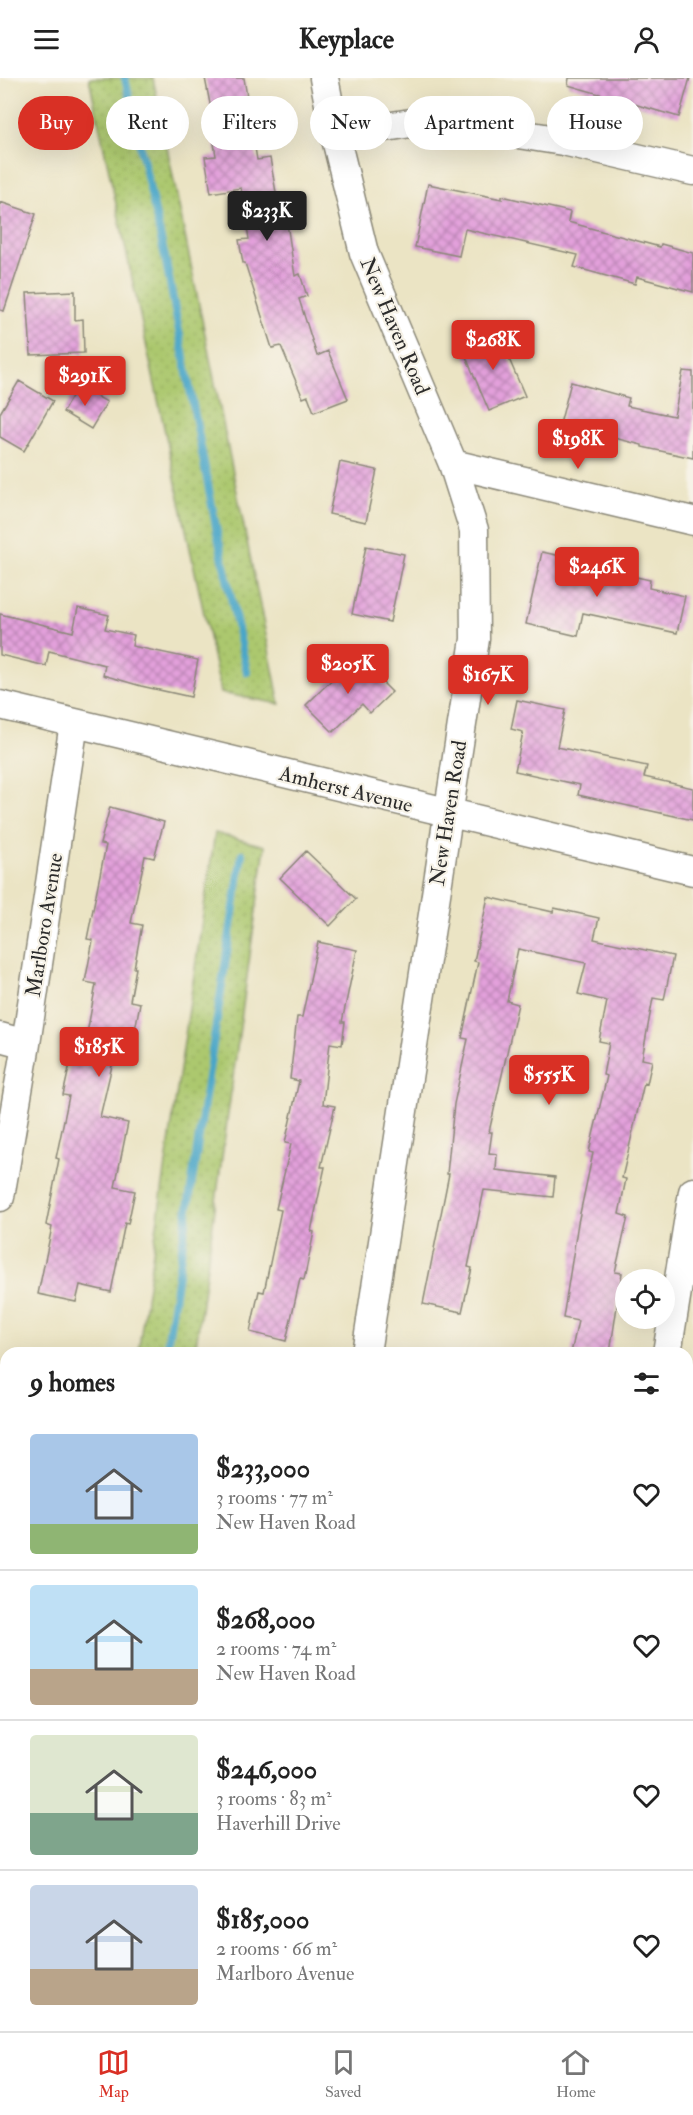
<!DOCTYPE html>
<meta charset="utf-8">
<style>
:root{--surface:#fff;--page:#f6f6f6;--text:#222;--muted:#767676;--line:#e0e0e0;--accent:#d93025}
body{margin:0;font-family:"IM FELL Double Pica",serif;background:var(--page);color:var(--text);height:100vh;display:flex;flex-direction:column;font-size:22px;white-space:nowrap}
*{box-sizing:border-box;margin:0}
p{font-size:20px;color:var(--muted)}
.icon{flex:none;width:33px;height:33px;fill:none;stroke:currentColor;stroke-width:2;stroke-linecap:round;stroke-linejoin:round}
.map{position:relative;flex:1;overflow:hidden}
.sheet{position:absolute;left:0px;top:1269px;width:693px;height:684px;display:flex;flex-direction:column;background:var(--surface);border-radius:18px 18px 0 0;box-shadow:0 6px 24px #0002}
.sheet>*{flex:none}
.guide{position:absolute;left:18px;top:18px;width:657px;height:54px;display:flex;gap:12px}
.buttons{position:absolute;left:615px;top:1191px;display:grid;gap:12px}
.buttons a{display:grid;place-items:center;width:60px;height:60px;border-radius:50%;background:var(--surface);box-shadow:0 6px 24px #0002;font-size:30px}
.price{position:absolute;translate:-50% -51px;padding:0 14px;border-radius:6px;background:var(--accent);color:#fff;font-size:20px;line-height:39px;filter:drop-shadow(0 2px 3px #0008)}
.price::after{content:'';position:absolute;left:50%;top:36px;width:18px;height:14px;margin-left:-9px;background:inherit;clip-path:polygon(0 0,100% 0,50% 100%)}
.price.current{background:#222;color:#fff}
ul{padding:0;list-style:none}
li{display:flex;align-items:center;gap:18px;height:150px;padding:0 30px}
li+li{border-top:2px solid var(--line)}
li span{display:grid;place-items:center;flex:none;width:168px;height:120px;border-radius:6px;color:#555}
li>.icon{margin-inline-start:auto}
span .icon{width:72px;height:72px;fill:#fffc;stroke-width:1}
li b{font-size:26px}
h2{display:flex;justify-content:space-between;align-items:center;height:72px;padding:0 30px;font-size:26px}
.pill{padding:0 21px;border-radius:27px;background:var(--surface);box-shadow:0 6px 24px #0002;font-size:21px;line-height:54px}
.pill.current{background:var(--accent);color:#fff}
header{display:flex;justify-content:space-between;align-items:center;height:78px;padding:0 30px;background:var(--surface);font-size:27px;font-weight:800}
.dock{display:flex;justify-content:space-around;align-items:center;height:84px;border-top:2px solid var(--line);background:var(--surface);font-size:16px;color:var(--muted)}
.dock a{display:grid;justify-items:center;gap:3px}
.dock .current{color:var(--accent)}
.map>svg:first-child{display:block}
</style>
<header><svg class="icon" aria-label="menu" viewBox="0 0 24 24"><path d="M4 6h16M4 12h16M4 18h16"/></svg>Keyplace<svg class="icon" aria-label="person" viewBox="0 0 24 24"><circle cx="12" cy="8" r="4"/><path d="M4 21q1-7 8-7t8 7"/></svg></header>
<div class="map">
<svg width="693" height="1953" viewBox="0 0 693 1953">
<defs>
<pattern id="green-dots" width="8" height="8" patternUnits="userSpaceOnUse" patternTransform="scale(1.5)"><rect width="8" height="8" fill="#acc86e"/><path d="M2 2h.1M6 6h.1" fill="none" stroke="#94ac5f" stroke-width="1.8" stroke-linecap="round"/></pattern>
<pattern id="building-cross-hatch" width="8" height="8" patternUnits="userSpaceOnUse" patternTransform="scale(1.5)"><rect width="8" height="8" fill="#e3a0db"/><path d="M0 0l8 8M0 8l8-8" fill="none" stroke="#b883b2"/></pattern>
</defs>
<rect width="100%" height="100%" fill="#f7f3e8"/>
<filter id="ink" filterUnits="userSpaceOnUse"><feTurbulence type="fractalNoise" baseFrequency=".0167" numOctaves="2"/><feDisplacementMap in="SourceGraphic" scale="12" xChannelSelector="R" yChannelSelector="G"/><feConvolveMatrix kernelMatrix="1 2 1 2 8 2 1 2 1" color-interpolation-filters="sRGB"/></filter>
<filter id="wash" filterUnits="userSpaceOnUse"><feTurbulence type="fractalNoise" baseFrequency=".008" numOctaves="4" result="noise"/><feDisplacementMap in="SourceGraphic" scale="24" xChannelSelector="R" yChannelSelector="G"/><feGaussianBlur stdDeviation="1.35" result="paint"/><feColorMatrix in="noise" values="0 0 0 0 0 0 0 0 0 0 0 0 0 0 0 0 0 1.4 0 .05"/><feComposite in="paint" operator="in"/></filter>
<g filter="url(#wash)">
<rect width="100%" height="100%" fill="#ebe4c4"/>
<path fill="url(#green-dots)" stroke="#6c7a4c" stroke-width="1.5" d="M89 0H153L280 626 221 615Z
M215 755 265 768 195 1275H138Z
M0 1859 6 1861V1947H101L100 1953H0Z"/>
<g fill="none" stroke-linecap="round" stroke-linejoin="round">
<path stroke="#49a6c8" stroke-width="8" d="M125 0 165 179 217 454 247 594
M166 1275 242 776
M60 1953 61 1947"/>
</g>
<g id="blocks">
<path fill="url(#building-cross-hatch)" d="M205 0H244L257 82 270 80 277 120 283 119 295 198 300 196 307 218 299 221 317 278 328 273 348 321 314 334 308 318 303 320 281 268 272 270 245 185H243L239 162 249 161 241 110 211 115 205 79 216 78 212 52H215Z
M569 0H690L679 39 568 7Z
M428 106 502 121V118L570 134 568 144 660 169 661 166 693 175V214L637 199 635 206 574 189 578 177 465 151 459 178 415 169Z
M0 124 36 136 4 233 0 232Z
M75 213V242L83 241 84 275 31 277 27 215Z
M497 253 525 318 489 333 461 267Z
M683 293 693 294V380L642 369V367L560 346 571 304 629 320 627 328 674 338Z
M19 303 53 323 24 373 0 359V335Z
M78 308 107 324 91 351 63 334Z
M340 384 377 392 366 444 329 436Z
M366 468 404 476 390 544 352 536Z
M542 474 594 485 593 489 650 502 649 510 685 518 677 555 583 535 578 558 526 546Z
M78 530 109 537 105 551 134 557 132 568 198 582 191 619 141 608 103 597 105 587 49 573 46 588 0 577V536L73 554Z
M356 578 392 614 370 635 362 626 333 654 306 627Z
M517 622 565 632 557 669 647 688 644 699 693 710V742L578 717 580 707 515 693 523 654 511 651Z
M110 729 164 744 154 780 145 778 131 845 142 847 134 890H136L130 923 140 925 135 952 121 949 100 1039 128 1045 115 1109 135 1113 128 1146 125 1145 111 1214 80 1207 76 1224 38 1216 52 1149 46 1147 59 1081 56 1080 69 1018 63 1017 76 959 86 961 96 906 85 904 93 862 87 861 106 767 100 766Z
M306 773 356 821 330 848 280 800Z
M488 819 553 834 554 830 599 840 594 861 673 878 664 922 653 920 642 981 652 983 647 1006 644 1005 622 1100 626 1101 619 1136 628 1139 615 1194 622 1195 610 1275H571L578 1243 563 1240 578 1145 593 1075 589 1074 607 998 603 997 609 965 599 963 607 923 578 916 586 885 518 871 507 923 518 926 489 1054H492L489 1075 497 1076 496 1092 555 1099 553 1119 484 1112 468 1189 472 1190 462 1234 423 1226 449 1096H447L454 1026 468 961 462 960 478 884 474 883Z
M318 864 357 872 342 944H345L342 967 330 965 323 1026 335 1028 321 1089H325L311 1153 314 1154 304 1202 300 1201 286 1263 250 1254 259 1213 264 1214 281 1132 276 1131 291 1066 285 1065 299 1003 290 1001 297 939H302Z"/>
</g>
</g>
<g filter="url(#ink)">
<use href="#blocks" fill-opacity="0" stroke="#8b8878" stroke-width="1.5"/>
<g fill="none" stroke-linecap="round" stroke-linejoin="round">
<defs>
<path id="street" d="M324 0 335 57 364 175 453 386 474 452 475 561 366 1275
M335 57 430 42 563 63 693 93
M453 386 693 443
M0 627 693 793
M0 959 26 966
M0 1119 26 966 74 645
M667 1275 693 1114
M455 1947 470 1953
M560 1953 561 1947"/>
</defs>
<use href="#street" stroke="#8b8878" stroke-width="31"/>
<use href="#street" stroke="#fff" stroke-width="28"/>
</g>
</g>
<g text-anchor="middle" stroke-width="4.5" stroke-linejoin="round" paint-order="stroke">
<g font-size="21" fill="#2b2b2b" stroke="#f7f3e8">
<text transform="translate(395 248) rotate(67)" y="7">New Haven Road</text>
<text transform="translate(346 711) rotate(14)" y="7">Amherst Avenue</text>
<text transform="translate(448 735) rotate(-81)" y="7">New Haven Road</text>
<text transform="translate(44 847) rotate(-81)" y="7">Marlboro Avenue</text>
</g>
</g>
</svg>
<div class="buttons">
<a><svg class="icon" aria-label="locate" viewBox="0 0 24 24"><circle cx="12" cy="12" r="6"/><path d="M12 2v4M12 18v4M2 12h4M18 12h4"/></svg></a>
</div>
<b class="price current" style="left:267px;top:164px">$233K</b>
<b class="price" style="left:493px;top:293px">$268K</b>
<b class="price" style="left:85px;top:329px">$291K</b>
<b class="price" style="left:578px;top:392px">$198K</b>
<b class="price" style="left:597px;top:520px">$246K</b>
<b class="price" style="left:348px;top:617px">$205K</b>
<b class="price" style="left:488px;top:628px">$167K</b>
<b class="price" style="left:99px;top:1000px">$185K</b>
<b class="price" style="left:549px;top:1028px">$555K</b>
<div class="guide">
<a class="pill current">Buy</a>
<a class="pill">Rent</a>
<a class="pill">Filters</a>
<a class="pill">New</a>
<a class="pill">Apartment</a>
<a class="pill">House</a>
</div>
<section class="sheet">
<h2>9 homes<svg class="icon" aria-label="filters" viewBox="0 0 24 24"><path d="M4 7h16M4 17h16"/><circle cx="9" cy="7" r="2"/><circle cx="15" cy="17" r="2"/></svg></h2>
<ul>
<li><span style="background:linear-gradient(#a9c7e8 75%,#8fb573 0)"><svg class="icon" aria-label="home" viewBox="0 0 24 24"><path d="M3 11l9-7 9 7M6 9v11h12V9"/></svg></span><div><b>$233,000</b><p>3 rooms · 77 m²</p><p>New Haven Road</p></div><svg class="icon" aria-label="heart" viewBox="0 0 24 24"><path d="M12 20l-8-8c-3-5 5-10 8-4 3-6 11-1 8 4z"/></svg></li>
<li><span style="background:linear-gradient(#bfe0f5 70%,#b9a48a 0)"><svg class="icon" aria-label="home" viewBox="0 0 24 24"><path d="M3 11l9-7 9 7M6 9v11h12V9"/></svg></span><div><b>$268,000</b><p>2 rooms · 74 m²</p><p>New Haven Road</p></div><svg class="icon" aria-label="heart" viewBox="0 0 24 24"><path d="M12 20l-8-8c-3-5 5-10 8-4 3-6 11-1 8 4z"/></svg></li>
<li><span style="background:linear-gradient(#dfe7d0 65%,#7fa58c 0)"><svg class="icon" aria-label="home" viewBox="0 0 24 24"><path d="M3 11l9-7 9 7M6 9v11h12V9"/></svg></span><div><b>$246,000</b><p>3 rooms · 83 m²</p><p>Haverhill Drive</p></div><svg class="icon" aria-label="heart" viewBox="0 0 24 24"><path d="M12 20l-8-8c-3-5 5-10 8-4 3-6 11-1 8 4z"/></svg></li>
<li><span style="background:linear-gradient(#c9d6e8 70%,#b9a48a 0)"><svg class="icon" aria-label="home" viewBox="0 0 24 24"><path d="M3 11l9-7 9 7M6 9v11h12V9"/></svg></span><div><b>$185,000</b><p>2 rooms · 66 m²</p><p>Marlboro Avenue</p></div><svg class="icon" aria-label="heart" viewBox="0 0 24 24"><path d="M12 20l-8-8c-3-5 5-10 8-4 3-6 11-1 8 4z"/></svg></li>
</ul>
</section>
</div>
<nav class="dock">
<a class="current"><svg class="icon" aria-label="map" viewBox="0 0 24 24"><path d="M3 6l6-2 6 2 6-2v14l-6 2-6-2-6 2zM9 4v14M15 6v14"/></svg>Map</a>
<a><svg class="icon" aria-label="saved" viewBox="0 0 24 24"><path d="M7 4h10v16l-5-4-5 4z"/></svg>Saved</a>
<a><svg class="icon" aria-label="home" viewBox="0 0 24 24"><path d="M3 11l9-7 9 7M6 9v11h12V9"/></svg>Home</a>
</nav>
